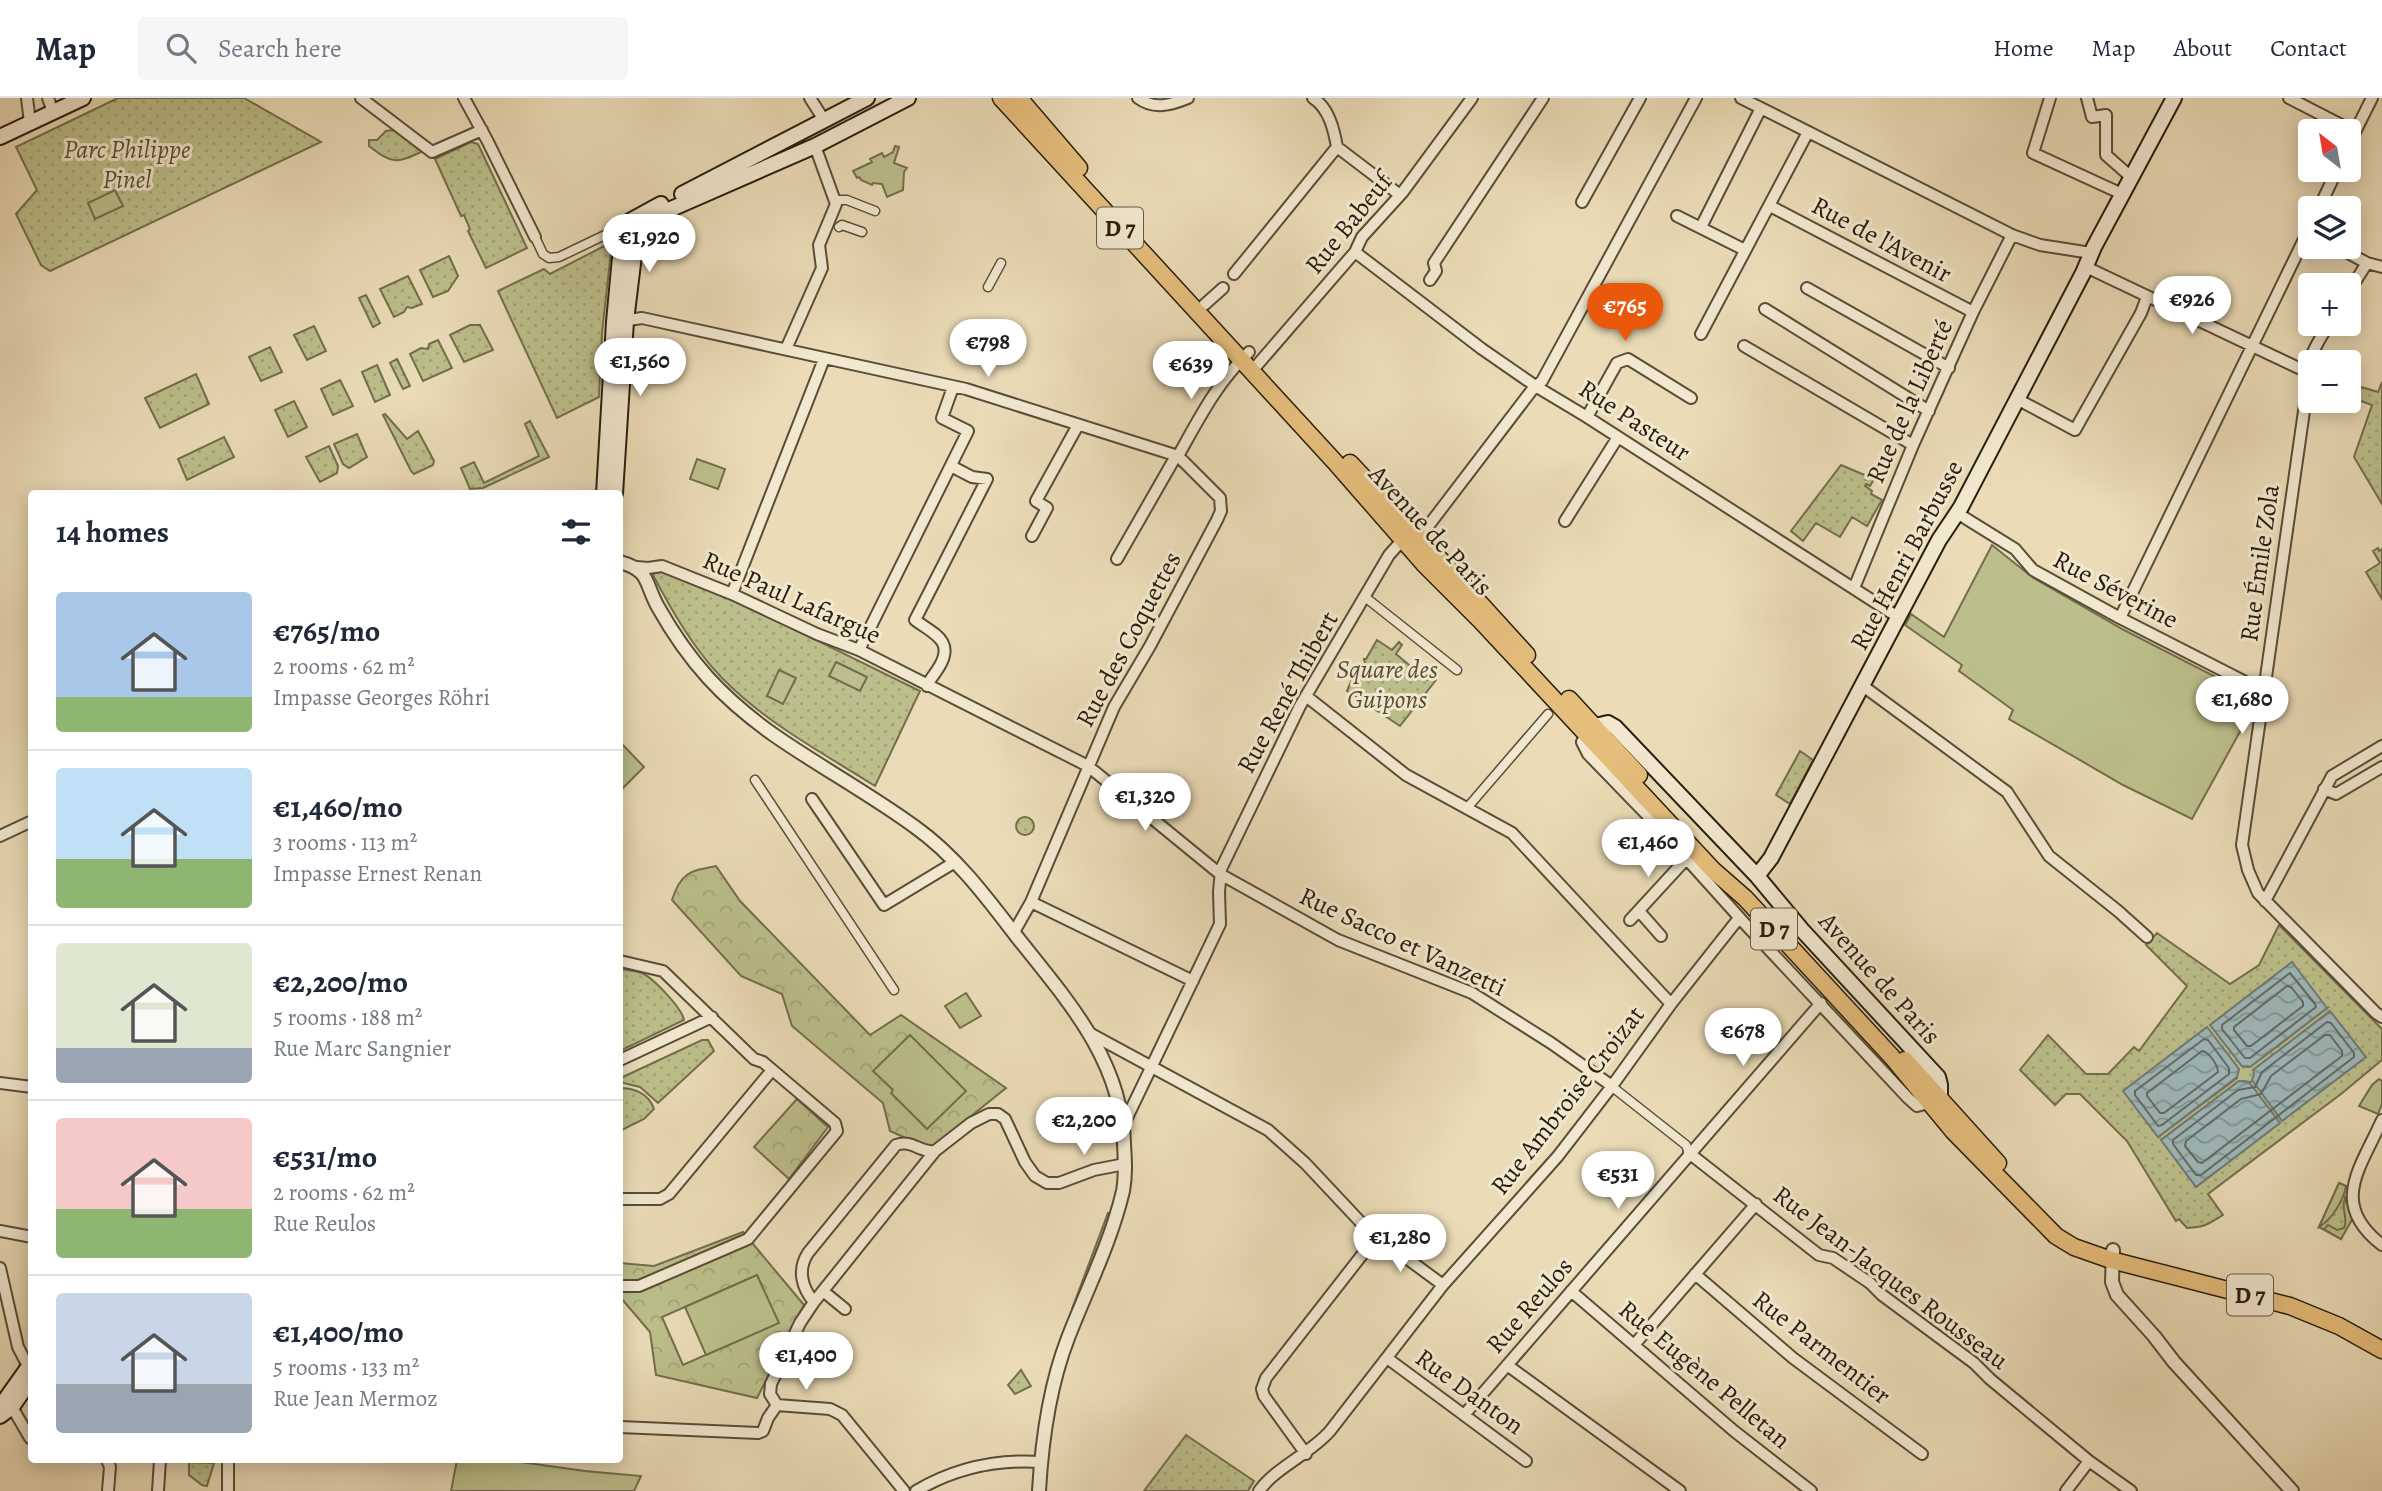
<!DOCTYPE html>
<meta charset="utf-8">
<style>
:root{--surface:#fff;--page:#f6f6f7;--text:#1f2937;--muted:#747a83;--line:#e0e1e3;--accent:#ea580c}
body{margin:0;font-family:Alegreya,serif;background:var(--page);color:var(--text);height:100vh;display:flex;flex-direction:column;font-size:26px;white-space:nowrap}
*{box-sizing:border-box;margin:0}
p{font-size:23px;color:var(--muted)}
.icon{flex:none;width:38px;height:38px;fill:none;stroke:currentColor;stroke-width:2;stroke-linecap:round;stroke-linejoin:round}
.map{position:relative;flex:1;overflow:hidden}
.drawer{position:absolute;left:28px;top:392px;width:595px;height:973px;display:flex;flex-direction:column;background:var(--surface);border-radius:7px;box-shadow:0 4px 18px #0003}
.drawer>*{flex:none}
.needle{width:46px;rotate:329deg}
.controls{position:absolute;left:2298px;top:21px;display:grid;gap:14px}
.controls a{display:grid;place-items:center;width:63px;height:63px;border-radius:7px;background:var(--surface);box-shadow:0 4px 18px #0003;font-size:35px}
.price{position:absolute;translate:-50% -60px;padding:0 16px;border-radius:24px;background:#fff;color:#222;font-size:23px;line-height:46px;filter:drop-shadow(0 2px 4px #0008)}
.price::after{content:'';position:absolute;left:50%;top:42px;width:21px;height:16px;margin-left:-10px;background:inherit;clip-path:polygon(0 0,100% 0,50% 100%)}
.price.selected{background:var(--accent);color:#fff}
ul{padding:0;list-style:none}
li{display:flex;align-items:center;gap:21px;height:175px;padding:0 28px}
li+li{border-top:2px solid var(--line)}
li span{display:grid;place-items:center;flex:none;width:196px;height:140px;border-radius:7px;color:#555}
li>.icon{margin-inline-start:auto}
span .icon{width:84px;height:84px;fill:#fffc;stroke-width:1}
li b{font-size:30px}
h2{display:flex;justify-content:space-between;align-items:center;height:84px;padding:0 28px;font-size:30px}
header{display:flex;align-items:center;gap:42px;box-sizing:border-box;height:98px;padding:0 35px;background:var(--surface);border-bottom:2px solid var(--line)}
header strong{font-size:33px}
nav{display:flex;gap:38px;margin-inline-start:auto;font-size:24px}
.search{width:490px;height:63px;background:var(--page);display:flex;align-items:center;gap:18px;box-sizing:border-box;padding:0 24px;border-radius:7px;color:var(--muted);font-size:26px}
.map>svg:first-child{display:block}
</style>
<header>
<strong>Map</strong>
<div class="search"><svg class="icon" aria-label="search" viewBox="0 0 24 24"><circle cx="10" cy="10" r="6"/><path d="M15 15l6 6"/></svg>Search here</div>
<nav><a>Home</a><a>Map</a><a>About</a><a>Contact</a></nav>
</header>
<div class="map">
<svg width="2382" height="1393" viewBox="0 0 2382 1393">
<defs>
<pattern id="grass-dots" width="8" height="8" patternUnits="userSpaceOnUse" patternTransform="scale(1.75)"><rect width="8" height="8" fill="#bcbf8b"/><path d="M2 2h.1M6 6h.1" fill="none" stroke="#a2a477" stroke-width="1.8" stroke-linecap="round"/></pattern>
<pattern id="forest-crowns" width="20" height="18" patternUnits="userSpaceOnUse" patternTransform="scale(1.75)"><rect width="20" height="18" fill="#bcbf8b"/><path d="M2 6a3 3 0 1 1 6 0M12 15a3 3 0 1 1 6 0" fill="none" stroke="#a2a477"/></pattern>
<pattern id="water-waves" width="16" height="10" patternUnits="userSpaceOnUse" patternTransform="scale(1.75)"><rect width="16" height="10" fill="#9eb8ba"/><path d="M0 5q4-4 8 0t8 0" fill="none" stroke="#819596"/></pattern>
</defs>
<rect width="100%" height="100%" fill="#ebdcb7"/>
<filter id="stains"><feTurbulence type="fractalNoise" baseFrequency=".00286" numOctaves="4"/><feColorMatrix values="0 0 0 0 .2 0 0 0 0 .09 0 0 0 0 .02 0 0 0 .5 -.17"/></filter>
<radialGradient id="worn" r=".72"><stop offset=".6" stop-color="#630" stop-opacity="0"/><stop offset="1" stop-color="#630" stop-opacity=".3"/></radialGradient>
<path fill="url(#grass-dots)" stroke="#726e4c" stroke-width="2" fill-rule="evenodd" d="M118 0H244L321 44 50 173 41 167 16 116 37 92 16 49Z
M393 32 423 53C396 66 392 66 369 48V42H377L386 33Z
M471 44 478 46 527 150 486 170 468 133 470 131 464 117 461 118 435 61Z
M612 144 602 235 599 299 557 320 498 193 544 171 550 176Z
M449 158 458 178 448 193 433 199 420 172Z
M408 178 422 206 412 210 407 209 404 214 394 219 380 191Z
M366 197 380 225 373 229 359 200Z
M470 227H480L493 252 464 264 450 237Z
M314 228 326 253 307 262 294 237Z
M438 242 452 270 423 283 410 256 421 250 428 251 429 246Z
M270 249 282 274 261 283 249 259Z
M397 261 410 288 403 291 390 265Z
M377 267 390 297 375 304 362 274Z
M196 276 209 306 160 330 145 300Z
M340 282 353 308 333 317 321 291Z
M2382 284V406L2354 359 2372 307 2353 300 2358 288 2378 294Z
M294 303 307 329 288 339 275 312Z
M385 316 407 341 418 333 434 363 433 367 414 376 411 373 383 317Z
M530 323 549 359 483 390 470 391 461 370 474 364 484 385 539 358 525 326Z
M357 336 367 359 349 370 343 366 334 346Z
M224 339 234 359 187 382 178 361Z
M329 348 338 368 337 375 320 384 306 359Z
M1841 367 1874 381 1870 388 1866 386 1865 388 1872 393 1871 396 1882 402 1867 428 1852 419 1840 439 1816 425 1803 443 1791 433Z
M2378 450 2379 453 2382 451V501L2366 474 2380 465 2373 453Z
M659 472 747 508 920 593 875 688C823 655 766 625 722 580 693 550 672 513 653 477Z
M1377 542 1392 552 1399 544 1402 547 1396 556 1427 582 1432 579 1436 582 1400 628 1347 593 1353 579 1358 578 1365 565 1364 561H1366Z
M1800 653 1813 662 1790 706 1776 697Z
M1016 728a9 9 0 1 1 18 0a9 9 0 1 1-18 0Z
M2279 827 2382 931V962L2341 996 2208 1096 2223 1117C2208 1126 2206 1129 2187 1130L2179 1121 2176 1123 2127 1043 2080 996H2066L2055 1007 2020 972 2048 937 2086 976H2108L2134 949 2139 953 2187 888 2146 847 2157 835 2230 886 2259 867ZM2327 910 2250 969 2242 968 2211 927ZM2237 974V980L2158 1039ZM2239 983 2250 984 2161 1042Z
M620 871C627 872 635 873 642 875 653 880 682 910 684 922L620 953Z
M702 942H708L714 953 658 1005 640 989 623 985 621 980 625 978Z
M620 990C635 990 649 996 654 1011L644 1021 620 1033Z
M2339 1085 2346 1088 2344 1097 2351 1116 2341 1141 2319 1129Z
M1108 1115 1110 1116 1096 1158 1072 1211Z
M1021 1272 1031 1288 1015 1296 1008 1287Z
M1186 1337 1254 1383 1248 1393H1144Z
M189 1364 214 1365 207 1388 202 1387 189 1377Z"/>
<path fill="url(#forest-crowns)" stroke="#726e4c" stroke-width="2" fill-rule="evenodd" d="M716 768 740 803 870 937 901 917 1006 990 930 1051 890 1033 883 1005 792 928 782 896 741 878 672 802C681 774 690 773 716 768Z
M797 1001 828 1029 789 1081 754 1049Z
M743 1134 804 1207 757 1300 656 1277 650 1234 620 1199V1165L654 1168ZM757 1177 778 1225 683 1267 662 1219Z"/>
<path fill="#bcbf8b" stroke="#726e4c" stroke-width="2" d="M895 48 899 49 894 65 907 70 904 74 903 92 887 99 882 86 873 85 872 87 861 82 859 79 857 80 853 73 872 64 870 61 882 55 884 59 893 54Z
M115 92 123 108 95 121 88 105Z
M697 361 725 371 718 391 690 381Z
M1992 447 2032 479 2124 532 2253 598 2256 601 2254 608 2192 721 2123 687 2009 621 2013 612 1959 573 1962 567 1905 527 1911 516 1944 539Z
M836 564 867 579 860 593 829 578Z
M779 572 796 580 783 606 767 598Z
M621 645 644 669 620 693V647Z
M966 895 981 918 960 930 945 908Z
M910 937 966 993 927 1031 891 995 893 992 873 973Z
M2379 981 2382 983V1006L2378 1016 2359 1008 2372 987Z
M2339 1085 2346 1088C2343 1104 2332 1121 2319 1129Z
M2345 1101 2353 1120 2341 1141 2324 1131 2328 1127 2337 1132 2344 1130C2349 1120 2340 1110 2345 1101Z
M757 1177 779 1225 706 1257 685 1209Z
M457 1362H507L585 1373 641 1378 634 1393H451Z"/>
<path fill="url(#water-waves)" stroke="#6f7a74" stroke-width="2" d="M2292 864 2327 910 2250 969 2242 968 2210 927Z
M2330 913 2366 959 2282 1023 2252 982 2254 976 2253 972Z
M2207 929 2239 971 2237 979 2158 1039 2123 993Z
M2239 983 2249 984 2280 1025 2196 1089 2161 1042Z"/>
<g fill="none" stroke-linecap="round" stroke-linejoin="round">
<path stroke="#636a63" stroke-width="2" d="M2290 875 2315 906 2316 909 2250 960H2245L2222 931V927Z
M2287 888 2291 889 2303 904V908L2251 948H2247L2234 932V929Z
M2327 924 2331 925 2354 955V959L2201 1077H2196L2173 1046V1042L2238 992 2255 989 2262 974Z
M2325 937H2330L2342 953V958L2202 1065 2198 1064 2185 1048 2186 1043 2241 1001 2261 996 2271 978Z
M2204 941 2208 942 2229 970V976L2162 1027 2158 1028 2135 997V993Z
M2202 953C2209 954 2218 967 2218 974L2164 1015H2160L2147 998V995Z"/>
<defs>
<path id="pedestrian" d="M836 102H847L875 113
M839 129 842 127 862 134
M535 139 543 156 549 160 559 159 607 136 622 138
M988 189 1001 165
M1365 499 1457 572
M755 682 894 892
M1467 710 1548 616
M1615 991 1686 1047 1689 1055"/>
<path id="minor" d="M27 0 30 25
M48 0 53 14
M361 0 432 54 482 32
M464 0 487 42 535 139
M810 0 824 22
M1138 0C1154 12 1171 7 1188 0
M1313 0C1329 10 1334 32 1337 49
M1741 0 2012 137 2040 147 2091 155
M2050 0 2033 55 2122 96
M2087 0 2092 19 2106 17V57L2131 79
M2289 0 2355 34
M2348 48 2372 0
M1337 49 1400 97
M1582 104 1640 0
M1770 108 1973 214
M2319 110 2337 72
M1677 118 1745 152
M1701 129 1761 10
M2337 149 2367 165 2382 169
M1355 154 1482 251 1537 289 1587 319 1898 519
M2086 169 2307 274
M1234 176 1337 49
M1430 182 1436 173 1434 165 1543 0
M1807 190 1949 270
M2348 195 2367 165
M1204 207 1223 190
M1765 211 1929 313
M622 223 642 220 966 291 1178 358 1220 400 1221 413 1217 422 1150 548 1114 609 1031 804 1014 834
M2329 226C2318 244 2305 262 2308 285L2242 747 2248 772 2258 795 2376 915 2382 919
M1701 236 1808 34
M1744 248 1913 347
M786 251 822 170 819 147 836 106 815 48
M1252 273 1355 154 1362 139 1402 95 1472 0
M2017 301 2075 332 2141 215 2147 199
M1587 319 1617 265 1628 261 1691 300
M1178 358C1200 319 1216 286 1249 254
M1957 415 2015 451 2033 472 2120 520 2263 593
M1565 423 1618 339
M1032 438 1047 410 1036 403 1078 327
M1117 461 1176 358
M637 469 648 470 662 468 732 496 817 536 859 552 1088 668 1220 776 1338 842 1472 895 1551 945 1612 988
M1854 490 1913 347 1973 214 2012 137
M732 496 824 261
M2120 520 2310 129
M859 552 968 333 942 320 953 289
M927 588C930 581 935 576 939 569 955 543 934 536 915 522L987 381 972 379 951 368
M1863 588 2007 694 2049 758 2118 813 2147 839
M1306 598 1406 677 1512 735 1671 906
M1587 636 1582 644 1588 656 1649 719 1747 828 1908 1000 1917 1008 1929 1005
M2324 691 2336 696 2382 669
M812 701 884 807 955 764
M0 738 32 723
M2265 803 2332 678 2382 648
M1031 804 1193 883
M1639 813 1661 838
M1630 822 1687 760
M620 863 663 873 754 961 763 964 835 1025 837 1033 748 1141 639 1188H620
M1091 936 1268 1032 1305 1065 1367 1131 1443 1187
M620 962 712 919
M0 985 32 989
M2382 1022C2360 1071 2329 1106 2382 1147
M1124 1026 1220 826 1219 794 1221 771 1300 608 1389 457 1397 448 1429 427 1532 292 1542 283 1696 0
M1689 1055 1819 1157 1833 1160 1870 1185 1882 1197 1974 1265 1990 1281 2089 1363 2131 1393
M620 1101H660L669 1096 772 972
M0 1133 32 1139
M0 1170 18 1249 30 1272
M1695 1176 1793 1260 1922 1356
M823 1193 845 1211
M1571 1193 1734 1333 1811 1393
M814 1204C802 1190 797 1172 808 1155L896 1047C912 1041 920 1055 935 1053
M1634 1247 1756 1106
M1387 1260 1526 1363
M1507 1267 1680 1393
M777 1307 770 1296 771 1286 800 1225 814 1204 935 1053 971 1025 989 1016H998L1005 1021 1025 1064 1035 1078 1047 1085H1059L1094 1072 1125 1066
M777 1307 830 1311 842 1317 904 1393
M12 1309 30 1340
M1464 1317 1821 905
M620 1329 758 1335 763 1333 768 1320 777 1307
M1306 1356 1264 1298 1262 1291 1266 1280 1376 1139
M107 1362 110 1369 108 1393
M158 1393 160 1362
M228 1393V1362
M916 1393C955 1370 996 1361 1041 1364
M1259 1393C1276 1369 1310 1356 1330 1333L1443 1187 1558 1058 1612 988 1671 906 1739 820
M2066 1393 2089 1363"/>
<path id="tertiary" d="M620 464C651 473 644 484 658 509 689 564 722 600 774 637 820 669 870 696 915 729 956 758 987 800 1017 839 1067 902 1122 962 1124 1046 1125 1062 1126 1077 1123 1093 1111 1144 1087 1191 1068 1240 1049 1289 1042 1341 1039 1393
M2113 1152 2112 1184 2117 1197 2154 1238 2174 1264 2292 1393"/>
<path id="secondary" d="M0 39 83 0
M682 96 867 0
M604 396 614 224 622 138 630 123 661 106
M615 396 626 223 636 141 644 127 655 118 815 48 908 0
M1595 628 1608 625 1615 629 1757 778 1802 832 1938 979 1940 987V999
M1757 778 1771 760 1939 442 1961 409 2083 175 2094 149 2174 0
M0 1309 32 1264
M0 1318 12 1309 32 1280"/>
<path id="primary" d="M1001 0 1334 363 1424 466 1480 522 1713 772 1745 800 1772 829 1892 959 1953 1033 2056 1138 2074 1149 2111 1162 2290 1208 2339 1228 2382 1252
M1019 0 1079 70
M1350 365 1417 436 1527 557
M1569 601 1639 677
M1905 962 1998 1065"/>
</defs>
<use href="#pedestrian" stroke="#594d37" stroke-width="11"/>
<use href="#minor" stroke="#594d37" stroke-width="14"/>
<use href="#tertiary" stroke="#594d37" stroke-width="16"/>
<use href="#secondary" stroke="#281d0c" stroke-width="18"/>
<use href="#primary" stroke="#281d0c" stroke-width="19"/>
<use href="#pedestrian" stroke="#f2e8d0" stroke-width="8"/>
<use href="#minor" stroke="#f2e8d0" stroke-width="10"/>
<use href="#tertiary" stroke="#f2e8d0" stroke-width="12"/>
<use href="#secondary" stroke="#f2e8d0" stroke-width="14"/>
<use href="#primary" stroke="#e6be7c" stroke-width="16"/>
</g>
<g text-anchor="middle" stroke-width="6" stroke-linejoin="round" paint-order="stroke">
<g fill="#f2e8d0" stroke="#655a47" stroke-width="2">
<rect x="1097" y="109.5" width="46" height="41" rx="5"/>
<rect x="1751" y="810.5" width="46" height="41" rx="5"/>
<rect x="2227" y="1176.5" width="46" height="41" rx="5"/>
</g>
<g font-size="24" font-weight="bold" fill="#281d0c">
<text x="1120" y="138">D 7</text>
<text x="1774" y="839">D 7</text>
<text x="2250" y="1205">D 7</text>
</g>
<g font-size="26" font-style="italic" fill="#544e32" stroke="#f2e8d0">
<text x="127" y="60">Parc Philippe<tspan x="127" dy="30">Pinel</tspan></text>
<text x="1387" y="580">Square des<tspan x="1387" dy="30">Guipons</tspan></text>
</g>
<g font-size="26" fill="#281d0c" stroke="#f2e8d0">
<text transform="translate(1348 125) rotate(-51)" y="9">Rue Babeuf</text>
<text transform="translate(1882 141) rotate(28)" y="9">Rue de l'Avenir</text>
<text transform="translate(1909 303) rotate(-66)" y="9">Rue de la Liberté</text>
<text transform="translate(1635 322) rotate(33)" y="9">Rue Pasteur</text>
<text transform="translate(1431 432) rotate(47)" y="9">Avenue de Paris</text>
<text transform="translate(1906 457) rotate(-62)" y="9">Rue Henri Barbusse</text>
<text transform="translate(2259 465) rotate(-82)" y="9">Rue Émile Zola</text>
<text transform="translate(2116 491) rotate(28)" y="9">Rue Séverine</text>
<text transform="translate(792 499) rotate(24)" y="9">Rue Paul Lafargue</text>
<text transform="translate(1128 541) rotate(-62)" y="9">Rue des Coquettes</text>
<text transform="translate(1287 594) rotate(-61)" y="9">Rue René Thibert</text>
<text transform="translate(1403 843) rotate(25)" y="9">Rue Sacco et Vanzetti</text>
<text transform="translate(1880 880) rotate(48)" y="9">Avenue de Paris</text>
<text transform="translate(1567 1002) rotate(-52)" y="9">Rue Ambroise Croizat</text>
<text transform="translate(1891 1179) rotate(37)" y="9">Rue Jean-Jacques Rousseau</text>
<text transform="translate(1529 1207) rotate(-49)" y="9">Rue Reulos</text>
<text transform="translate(1822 1249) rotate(38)" y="9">Rue Parmentier</text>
<text transform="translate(1705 1276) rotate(40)" y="9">Rue Eugène Pelletan</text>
<text transform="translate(1470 1293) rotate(36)" y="9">Rue Danton</text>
</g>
</g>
<rect width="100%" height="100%" filter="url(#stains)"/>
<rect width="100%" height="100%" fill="url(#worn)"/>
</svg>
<div class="controls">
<a><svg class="needle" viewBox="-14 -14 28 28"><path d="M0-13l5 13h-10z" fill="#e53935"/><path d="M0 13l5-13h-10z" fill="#747a83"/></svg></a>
<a><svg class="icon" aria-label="layers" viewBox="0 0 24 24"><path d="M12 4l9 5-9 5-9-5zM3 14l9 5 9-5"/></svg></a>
<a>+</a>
<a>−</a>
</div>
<b class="price" style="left:649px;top:176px">€1,920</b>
<b class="price" style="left:2192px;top:238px">€926</b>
<b class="price selected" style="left:1625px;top:245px">€765</b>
<b class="price" style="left:988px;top:281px">€798</b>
<b class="price" style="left:640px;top:300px">€1,560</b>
<b class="price" style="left:1191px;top:303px">€639</b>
<b class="price" style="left:2242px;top:638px">€1,680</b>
<b class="price" style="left:1145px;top:735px">€1,320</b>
<b class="price" style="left:1648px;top:781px">€1,460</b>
<b class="price" style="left:1743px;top:970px">€678</b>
<b class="price" style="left:1084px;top:1059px">€2,200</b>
<b class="price" style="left:1618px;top:1113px">€531</b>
<b class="price" style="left:1400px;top:1176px">€1,280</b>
<b class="price" style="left:806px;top:1294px">€1,400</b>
<section class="drawer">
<h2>14 homes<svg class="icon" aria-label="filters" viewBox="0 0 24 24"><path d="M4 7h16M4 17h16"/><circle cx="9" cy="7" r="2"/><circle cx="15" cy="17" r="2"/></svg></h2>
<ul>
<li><span style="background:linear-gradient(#a9c7e8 75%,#8fb573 0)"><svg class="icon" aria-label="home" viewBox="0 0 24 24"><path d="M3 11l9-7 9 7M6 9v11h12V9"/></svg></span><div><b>€765/mo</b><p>2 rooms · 62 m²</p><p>Impasse Georges Röhri</p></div></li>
<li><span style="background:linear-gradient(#bfe0f5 65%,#8fb573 0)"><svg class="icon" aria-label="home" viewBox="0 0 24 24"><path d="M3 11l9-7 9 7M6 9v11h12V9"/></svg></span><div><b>€1,460/mo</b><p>3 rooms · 113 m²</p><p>Impasse Ernest Renan</p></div></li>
<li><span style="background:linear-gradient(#dfe7d0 75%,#9aa5b1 0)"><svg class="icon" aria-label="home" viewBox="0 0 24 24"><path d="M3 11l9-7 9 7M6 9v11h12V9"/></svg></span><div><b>€2,200/mo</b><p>5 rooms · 188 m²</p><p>Rue Marc Sangnier</p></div></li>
<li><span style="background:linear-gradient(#f6c9c9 65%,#8fb573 0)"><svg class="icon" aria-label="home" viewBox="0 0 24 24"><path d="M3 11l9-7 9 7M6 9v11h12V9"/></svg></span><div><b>€531/mo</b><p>2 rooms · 62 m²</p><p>Rue Reulos</p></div></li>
<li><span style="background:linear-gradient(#c9d6e8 65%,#9aa5b1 0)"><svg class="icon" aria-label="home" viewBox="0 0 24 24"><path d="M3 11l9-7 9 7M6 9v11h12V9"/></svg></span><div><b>€1,400/mo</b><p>5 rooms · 133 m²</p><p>Rue Jean Mermoz</p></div></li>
</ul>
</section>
</div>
